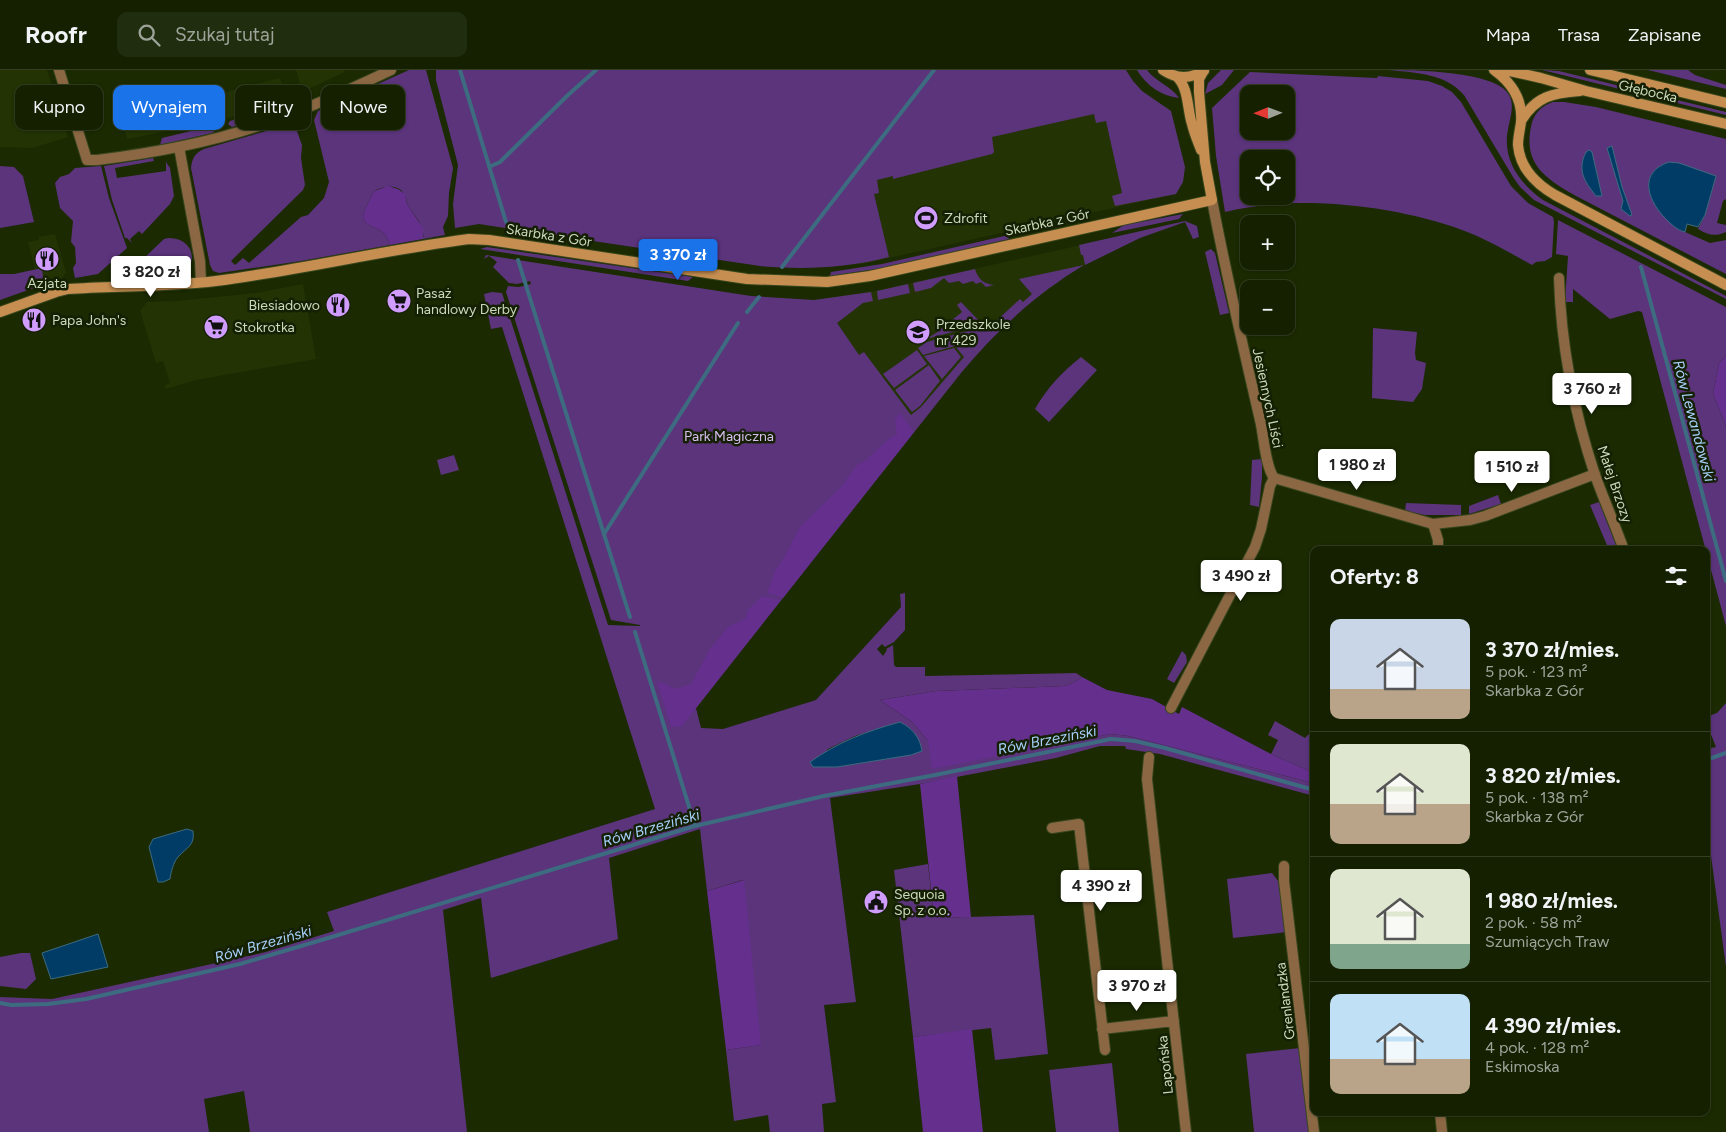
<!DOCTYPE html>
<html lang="pl">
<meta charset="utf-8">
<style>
:root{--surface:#142000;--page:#212d0f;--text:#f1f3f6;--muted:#9da399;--line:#333e22;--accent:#1a73e8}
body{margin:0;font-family:Figtree,sans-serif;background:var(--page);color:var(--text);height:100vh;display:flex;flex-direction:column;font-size:19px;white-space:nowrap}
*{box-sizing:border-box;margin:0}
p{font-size:16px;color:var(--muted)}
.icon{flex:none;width:28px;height:28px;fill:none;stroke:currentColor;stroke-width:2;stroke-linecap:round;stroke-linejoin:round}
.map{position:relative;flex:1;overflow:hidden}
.side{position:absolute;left:1310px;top:476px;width:400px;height:570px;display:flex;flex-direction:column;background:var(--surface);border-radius:10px;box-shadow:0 1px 4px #0004,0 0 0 1px var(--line)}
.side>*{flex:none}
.guide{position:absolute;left:15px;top:15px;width:475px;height:45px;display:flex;gap:10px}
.needle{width:32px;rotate:269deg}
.buttons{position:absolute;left:1240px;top:15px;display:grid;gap:10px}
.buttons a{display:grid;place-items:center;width:55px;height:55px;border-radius:10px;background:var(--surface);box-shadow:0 1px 4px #0004,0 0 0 1px var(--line);font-size:25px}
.price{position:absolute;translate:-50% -42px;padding:0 11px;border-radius:5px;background:#fff;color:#222;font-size:16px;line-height:32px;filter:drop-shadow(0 1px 2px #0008)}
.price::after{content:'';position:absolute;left:50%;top:30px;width:15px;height:11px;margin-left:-8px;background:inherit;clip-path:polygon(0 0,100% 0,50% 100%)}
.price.selected{background:var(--accent);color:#fff}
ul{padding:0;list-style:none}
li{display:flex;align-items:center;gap:15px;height:125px;padding:0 20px}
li+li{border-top:1px solid var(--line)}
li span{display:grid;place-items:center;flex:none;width:140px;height:100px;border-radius:10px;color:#555}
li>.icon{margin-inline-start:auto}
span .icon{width:60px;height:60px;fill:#fffc;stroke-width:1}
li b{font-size:21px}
h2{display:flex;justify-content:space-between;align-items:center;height:60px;padding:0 20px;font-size:21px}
.chip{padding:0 18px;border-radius:10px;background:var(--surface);box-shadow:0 1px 4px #0004,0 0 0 1px var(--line);font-size:18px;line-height:45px}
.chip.selected{background:var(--accent);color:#fff}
header{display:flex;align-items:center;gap:30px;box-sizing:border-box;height:70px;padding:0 25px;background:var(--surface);border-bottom:1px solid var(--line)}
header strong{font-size:24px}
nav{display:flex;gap:28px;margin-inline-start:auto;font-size:18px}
.search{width:350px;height:45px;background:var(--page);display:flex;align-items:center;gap:12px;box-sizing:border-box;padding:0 18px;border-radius:10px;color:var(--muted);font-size:19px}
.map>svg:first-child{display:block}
</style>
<header>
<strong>Roofr</strong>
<div class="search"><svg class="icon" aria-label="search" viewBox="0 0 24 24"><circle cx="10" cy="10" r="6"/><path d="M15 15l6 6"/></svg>Szukaj tutaj</div>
<nav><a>Mapa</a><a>Trasa</a><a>Zapisane</a></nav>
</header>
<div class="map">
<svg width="1726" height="1062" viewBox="0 0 1726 1062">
<rect width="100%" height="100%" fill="#1b2a00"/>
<path fill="#233304" d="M0 0H47L68 67 33 78 0 77Z
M296 0H344L345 2 302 22Z
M280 8 283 19 278 20 280 30 219 51 127 69 120 44 141 38 143 45 206 28 208 23 218 21 219 24Z
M1115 21 1167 37 1171 41 1185 97 1183 112 1176 124 862 194 788 198 882 74Z
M55 164 66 202 62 209 48 213 43 207 42 198 35 199 28 172 39 170 38 167Z
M1126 165 1127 173 1105 184 1066 206 1022 239 977 283 914 362 814 230 874 221Z
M303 214 316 289 196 310 166 319 165 315 170 313 163 291 156 293 140 241 147 232 176 231 256 223Z"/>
<path fill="#5b347c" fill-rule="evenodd" d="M409 0H426L453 98 449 123 448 146 443 157 445 165 423 169C425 156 416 148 409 137 406 133 407 130 405 126 400 113 383 116 374 121 371 127 368 133 365 139 358 155 372 155 381 161 387 165 388 170 390 175L301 191 219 203 213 201 210 195 191 98C192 88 195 83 204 79L270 60 293 50 302 75 301 88 305 115 303 120 231 191 235 195 243 188 249 193 301 147 308 145 324 128 329 112 314 50 318 41Z
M436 0H1126L1133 11 1142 21 1171 41 1185 97 1183 112 1176 124 1115 136 1112 126 1122 123 1106 51 1096 53 1094 44 992 67 994 82 992 84 893 109V106L877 110 879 123 874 124 889 187C847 198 804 200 760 196L479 154 455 158 453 134 458 95 436 10Z
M1137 0H1147C1156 12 1171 16 1179 28 1161 26 1146 15 1137 0Z
M1221 0H1234L1222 15 1205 24 1208 13Z
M1389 0C1413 0 1497 1 1509 25 1515 35 1510 48 1508 59 1502 89 1519 113 1543 130L1726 226V229L1534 130 1520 117 1513 107 1464 25C1445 3 1416 3 1389 0Z
M1542 0 1559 1 1726 42V45Z
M1648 0H1688L1695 5 1726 15V19Z
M1250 2 1377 8 1378 6 1428 11 1442 16 1452 22 1461 32 1511 116 1528 133 1553 147 1554 152 1552 187 1545 191 1536 192 1532 195C1508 182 1487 169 1462 160 1393 135 1296 124 1225 142L1216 86 1212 38ZM1249 24H1286V61H1249ZM1249 89H1286V126H1249Z
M288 32V35L284 39 235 56 232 57 228 54 230 51Z
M1553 32H1564L1596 37 1726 69V129L1723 131 1717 153 1726 155V162C1715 167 1708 165 1698 159L1705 145 1716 106 1658 98 1654 101 1685 162 1710 173 1726 170V204L1576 126C1547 109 1523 95 1531 57 1533 44 1541 36 1553 32Z
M216 55V60L212 63 160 75 162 68Z
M153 88 154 91 115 98 117 108 166 101V92L170 98 174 126 170 134 142 164 139 161 130 169 132 173 127 168H125L112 130 104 96Z
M0 96 14 97 23 106 34 152 0 158Z
M101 96 109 128 127 178 98 204 75 208 73 198 76 193 75 177 71 172 73 151 60 138 55 113 60 107 69 104 75 98Z
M1183 144 1179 149 1112 163 1124 155Z
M1558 150 1726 237V286L1719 293 1713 324 1726 356V556L1642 242 1638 241 1610 249 1573 219V232H1565L1568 186 1556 184Z
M1185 151 1197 156 1199 167 1193 169 1185 152 1140 168 1085 195 1083 185H1081L1079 175Z
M1013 164 1008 167 1009 169 894 196 891 195 889 197 830 206 831 202 882 194Z
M168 168C193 167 201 194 179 206 167 211 134 211 121 210L164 169Z
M487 177 693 207 688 211 480 179Z
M1211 179 1215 183 1229 243 1220 245 1205 182Z
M486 185 751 226 814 230 871 222 873 231 863 233 837 253 859 285 864 282 911 345 921 337 964 287 955 276 923 285 918 278 927 272 993 254 1020 229 1023 232 1032 224 1019 209 1084 195C1036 224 997 260 961 303L696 638 701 658 723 659 816 630 901 537 900 524 905 523V560L894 572 885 577 882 574 877 579 883 586 887 580 886 579 893 575 894 595 896 597H925V606L1076 603 1082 607 1073 613 1064 616 936 621 880 630 912 652 928 671H1073L1111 664 1128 666 1309 712 1312 702 1271 684 1278 670 1268 665 1275 651 1305 668 1309 664 1314 666V726L1160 684 1126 679 1125 676H1100L1056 688 920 714 830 728 856 932 824 935 836 1032 822 1034 824 1062H770L768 1045 734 1051 726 980 760 975 743 810 707 821 700 759 609 788 618 869 491 908 481 828 443 840 467 1062H250L244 1021 204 1029 209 1062H0V927L52 929 266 882 334 861 327 842 655 739 502 257 491 259 484 224 492 222 502 223 608 555 640 556V555L611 550 506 222 508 216 519 217 531 214 530 211 517 214 509 213 493 197 497 192 489 186 484 189ZM900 652 913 661 867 692 837 697H814L828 679 855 666Z
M42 198 43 207 48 213 0 230V204H14Z
M975 199C978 209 984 214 994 215L986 217 981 212 976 214 973 211 963 214 959 211 949 213 944 208 931 218 915 222 913 213Z
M908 214 910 223 878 230 877 221Z
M961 232 981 253 987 249 991 252 926 269 936 263 962 242 957 235Z
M1373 258 1417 262 1415 283 1416 290 1426 293 1422 319 1413 332 1372 328Z
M954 278 961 287 942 309 924 286Z
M917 280 927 294 894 318 883 304Z
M1081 287 1097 300 1049 352 1035 339C1047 318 1062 302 1081 287Z
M929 295 940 311 920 336 912 342 895 320Z
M454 385 459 400 441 405 437 390Z
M1262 389V407L1259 437 1250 435 1252 390Z
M1498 425 1501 434 1469 444V436Z
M1599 432 1618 480H1609L1590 435Z
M1406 433 1461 435V445H1425L1405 441Z
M1182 581 1186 585 1187 592 1174 613 1167 609Z
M1726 633V897L1706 749V667L1711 678 1716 677 1706 652V647L1717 643Z
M928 794 934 848 1034 845 1048 984 995 990 991 958 913 967 894 800Z
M1272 803 1278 811 1287 862 1233 868 1227 809Z
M21 883H30L36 909 26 919 0 916V887Z
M1300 978 1310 1062H1254L1246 984Z
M1112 993 1119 1062H1056L1049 1000Z"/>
<path fill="#642f8d" d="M388 116 398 119 405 124 407 134 423 158V169L390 175C388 170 387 165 381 161 372 155 358 155 365 139 368 133 371 127 374 121Z
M1726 286V356L1713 324 1719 293Z
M900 343 914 362 783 528 767 523 775 501 781 493 800 457 842 416 857 395 866 390 891 367 897 365 895 349Z
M762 526 781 530 682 656 671 657 657 612 666 614 675 619 691 614 710 579 728 557 746 548 747 541Z
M1082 607 1107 620 1152 629 1179 644 1182 637 1271 684 1312 702 1309 712 1128 666 1111 664 932 699 928 671 912 652 880 630 936 621 1064 616 1073 613Z
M957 706 971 847 934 848 920 714Z
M744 810 761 975 726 980 707 821Z
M972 959 983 1062H923L913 967Z"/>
<path fill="#003c66" stroke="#3d6b80" d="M1612 76 1622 117 1631 142 1632 145 1630 146 1621 139 1623 131 1607 78Z
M1589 80 1592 82 1602 126H1596C1584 111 1577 100 1586 82Z
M1669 92 1679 93 1716 106 1705 145 1698 157 1687 154 1685 162C1676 160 1669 152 1663 146 1647 128 1639 102 1669 92Z
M900 652C912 658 920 667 922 681L911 685 837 697H813L810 692C838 672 867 661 900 652Z
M187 759 193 761C195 776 187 777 178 787 173 793 171 802 170 809L163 812H158L149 777 153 769Z
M98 864 108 897 51 909 42 883Z"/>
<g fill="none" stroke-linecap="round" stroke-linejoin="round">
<path stroke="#3d6b80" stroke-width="4" d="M460 0 506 152
M489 97 500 92 568 25 596 0
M518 190 630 547
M782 197 934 0
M1641 197 1726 511
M747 242 759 227
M604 464 738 253
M635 562 695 756
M1706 690 1726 683
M0 933 11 935 48 934 86 929 240 894 335 866 695 756 824 726 935 705 1111 669 1135 671 1165 678 1314 720"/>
<defs>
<path id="street" d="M59 0 87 90H97C153 83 208 73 261 55 306 40 349 20 391 0
M179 77 200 191 201 212
M1212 130C1226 204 1243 277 1260 350 1264 366 1265 396 1274 408
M1559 208C1561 275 1574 342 1595 405 1604 430 1615 455 1624 480
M1274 408 1433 454 1470 450 1485 446 1595 404
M1433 454 1438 470V480
M1171 638 1255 477 1261 459 1270 416 1274 408
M1149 687 1147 709 1186 1062
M1052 758 1079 754 1105 980
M1284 796V811L1314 1062
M1102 959 1174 951
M1440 1042 1442 1062"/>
<path id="secondary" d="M1163 0C1176 9 1190 9 1204 1
M1494 0C1512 13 1523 29 1521 52 1520 60 1518 67 1518 75 1520 99 1536 114 1555 125L1726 215
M1505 0 1541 8 1586 21 1726 54
M1590 0 1726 33
M1176 6C1189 17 1187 39 1192 54 1194 63 1198 72 1201 80
M1521 51C1536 26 1553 23 1580 21
M0 242 56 222 68 219C117 216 167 217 216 211 301 200 384 180 469 169L489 170 747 209 827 212 870 206 1212 130 1205 92 1199 22V9L1204 0"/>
</defs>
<use href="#street" stroke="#37461e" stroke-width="12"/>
<use href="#secondary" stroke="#37461e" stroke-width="12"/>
<use href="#street" stroke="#8b6843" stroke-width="10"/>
<use href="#secondary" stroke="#c68e51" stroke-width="10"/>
</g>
<defs>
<symbol id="stadium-disc" viewBox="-11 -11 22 22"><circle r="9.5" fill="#d09dff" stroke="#151f03"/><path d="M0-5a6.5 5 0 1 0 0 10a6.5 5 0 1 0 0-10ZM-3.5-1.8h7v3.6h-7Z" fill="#111"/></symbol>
<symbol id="restaurant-disc" viewBox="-11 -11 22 22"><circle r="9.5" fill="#d09dff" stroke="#151f03"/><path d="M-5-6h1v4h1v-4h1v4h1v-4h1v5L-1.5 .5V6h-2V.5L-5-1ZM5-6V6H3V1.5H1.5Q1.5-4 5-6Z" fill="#111"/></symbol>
<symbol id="supermarket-disc" viewBox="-11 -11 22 22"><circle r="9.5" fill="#d09dff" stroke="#151f03"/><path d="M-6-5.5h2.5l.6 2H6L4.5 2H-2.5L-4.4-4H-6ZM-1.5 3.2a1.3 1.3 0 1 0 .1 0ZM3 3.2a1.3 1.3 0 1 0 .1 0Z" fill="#111"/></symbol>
<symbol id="school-disc" viewBox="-11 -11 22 22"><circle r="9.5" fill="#d09dff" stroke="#151f03"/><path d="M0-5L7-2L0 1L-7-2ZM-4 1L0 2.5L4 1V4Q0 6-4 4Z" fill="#111"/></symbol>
<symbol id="civic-disc" viewBox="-11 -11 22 22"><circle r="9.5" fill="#d09dff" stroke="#151f03"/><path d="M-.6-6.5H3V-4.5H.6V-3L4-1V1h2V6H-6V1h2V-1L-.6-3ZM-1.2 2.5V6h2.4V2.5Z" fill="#111"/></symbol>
</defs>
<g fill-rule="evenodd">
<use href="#stadium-disc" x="912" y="134" width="28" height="28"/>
<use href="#restaurant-disc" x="33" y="175" width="28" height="28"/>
<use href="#supermarket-disc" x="385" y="217" width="28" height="28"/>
<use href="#restaurant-disc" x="324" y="221" width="28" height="28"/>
<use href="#restaurant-disc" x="20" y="236" width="28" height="28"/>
<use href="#supermarket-disc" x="202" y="243" width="28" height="28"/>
<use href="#school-disc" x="904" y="248" width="28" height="28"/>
<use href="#civic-disc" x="862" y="818" width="28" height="28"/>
</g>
<g text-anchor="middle" stroke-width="5" stroke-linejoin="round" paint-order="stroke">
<g font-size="14" fill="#ccdabc" stroke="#151f03">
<text transform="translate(1648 21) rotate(13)" y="5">Głębocka</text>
<text transform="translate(1047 152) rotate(-12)" y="5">Skarbka z Gór</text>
<text transform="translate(549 165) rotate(9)" y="5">Skarbka z Gór</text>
<text transform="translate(1268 328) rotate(78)" y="5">Jesiennych Liści</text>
<text transform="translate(1615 414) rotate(71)" y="5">Małej Brzozy</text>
<text transform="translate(1285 931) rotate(-97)" y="5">Grenlandzka</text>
<text transform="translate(1165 995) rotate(-96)" y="5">Lapońska</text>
</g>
<g font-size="14" fill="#ccdabc" stroke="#151f03" text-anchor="start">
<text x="944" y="153">Zdrofit</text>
<text x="47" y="218" text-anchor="middle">Azjata</text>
<text x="416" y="228">Pasaż<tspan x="416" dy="16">handlowy Derby</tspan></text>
<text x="320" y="240" text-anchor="end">Biesiadowo</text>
<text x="52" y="255">Papa John's</text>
<text x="936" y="259">Przedszkole<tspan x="936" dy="16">nr 429</tspan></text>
<text x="234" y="262">Stokrotka</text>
<text x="894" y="829">Sequoia<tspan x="894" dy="16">Sp. z o.o.</tspan></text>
</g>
<g font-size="14" fill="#d8bff1" stroke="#151f03">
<text x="729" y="371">Park Magiczna</text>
</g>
<g font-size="15" font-style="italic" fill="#a5d0f9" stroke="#151f03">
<text transform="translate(1694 351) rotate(75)" y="5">Rów Lewandowski</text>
<text transform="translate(1047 670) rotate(-11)" y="5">Rów Brzeziński</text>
<text transform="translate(651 758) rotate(-16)" y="5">Rów Brzeziński</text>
<text transform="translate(263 874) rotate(-16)" y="5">Rów Brzeziński</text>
</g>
</g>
</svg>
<div class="buttons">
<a><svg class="needle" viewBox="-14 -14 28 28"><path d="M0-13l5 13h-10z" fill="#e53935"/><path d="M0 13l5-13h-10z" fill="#9da399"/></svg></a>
<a><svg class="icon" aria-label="locate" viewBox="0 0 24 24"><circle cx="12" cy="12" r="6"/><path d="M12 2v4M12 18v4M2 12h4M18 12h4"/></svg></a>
<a>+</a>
<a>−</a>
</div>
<b class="price selected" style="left:678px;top:211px">3 370 zł</b>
<b class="price" style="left:151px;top:228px">3 820 zł</b>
<b class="price" style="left:1592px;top:345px">3 760 zł</b>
<b class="price" style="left:1357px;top:421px">1 980 zł</b>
<b class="price" style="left:1512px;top:423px">1 510 zł</b>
<b class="price" style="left:1241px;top:532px">3 490 zł</b>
<b class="price" style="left:1101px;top:842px">4 390 zł</b>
<b class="price" style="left:1137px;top:942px">3 970 zł</b>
<div class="guide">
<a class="chip">Kupno</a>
<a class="chip selected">Wynajem</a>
<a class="chip">Filtry</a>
<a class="chip">Nowe</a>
</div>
<section class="side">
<h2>Oferty: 8<svg class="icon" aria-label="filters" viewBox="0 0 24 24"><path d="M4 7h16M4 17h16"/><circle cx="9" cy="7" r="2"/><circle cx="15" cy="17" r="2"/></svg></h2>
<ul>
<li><span style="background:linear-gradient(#c9d6e8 70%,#b9a48a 0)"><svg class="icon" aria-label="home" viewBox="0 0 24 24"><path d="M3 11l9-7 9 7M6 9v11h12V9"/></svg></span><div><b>3 370 zł/mies.</b><p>5 pok. · 123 m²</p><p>Skarbka z Gór</p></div></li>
<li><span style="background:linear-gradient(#dfe7d0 60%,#b9a48a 0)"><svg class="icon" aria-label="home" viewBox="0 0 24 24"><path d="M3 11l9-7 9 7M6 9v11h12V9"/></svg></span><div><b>3 820 zł/mies.</b><p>5 pok. · 138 m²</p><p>Skarbka z Gór</p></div></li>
<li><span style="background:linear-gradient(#dfe7d0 75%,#7fa58c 0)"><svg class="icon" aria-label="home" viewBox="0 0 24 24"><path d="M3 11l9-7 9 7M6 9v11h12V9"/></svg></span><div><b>1 980 zł/mies.</b><p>2 pok. · 58 m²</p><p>Szumiących Traw</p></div></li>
<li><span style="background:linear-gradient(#bfe0f5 65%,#b9a48a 0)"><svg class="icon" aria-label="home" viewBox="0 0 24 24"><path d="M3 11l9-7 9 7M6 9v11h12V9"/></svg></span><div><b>4 390 zł/mies.</b><p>4 pok. · 128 m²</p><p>Eskimoska</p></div></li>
</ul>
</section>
</div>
